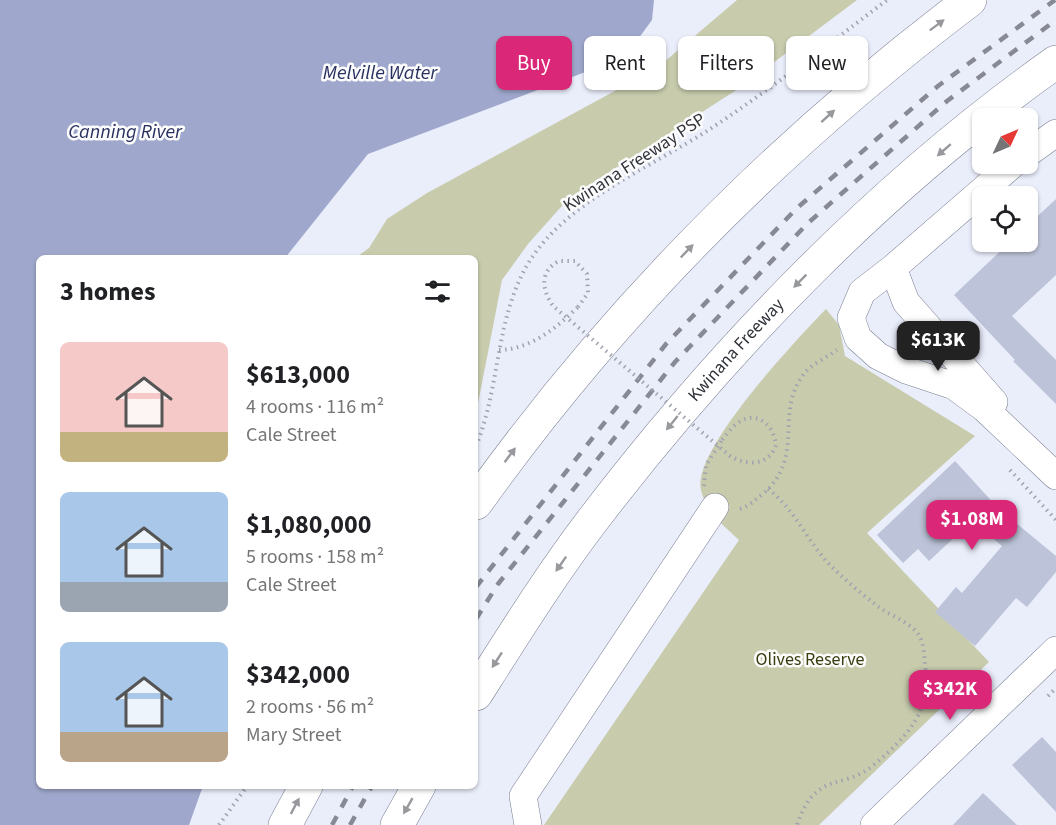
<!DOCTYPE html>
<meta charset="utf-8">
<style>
:root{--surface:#fff;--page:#f2f2f2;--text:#202124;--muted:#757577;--accent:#db2777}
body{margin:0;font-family:"Source Sans 3",sans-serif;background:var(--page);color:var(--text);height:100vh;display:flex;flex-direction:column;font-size:22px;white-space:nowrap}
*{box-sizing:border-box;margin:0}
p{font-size:20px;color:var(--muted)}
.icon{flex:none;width:33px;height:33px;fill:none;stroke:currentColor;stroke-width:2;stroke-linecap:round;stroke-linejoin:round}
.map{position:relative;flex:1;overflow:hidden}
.side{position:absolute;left:36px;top:255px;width:442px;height:534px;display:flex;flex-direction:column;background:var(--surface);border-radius:9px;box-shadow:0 2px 4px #0004}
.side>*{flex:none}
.hud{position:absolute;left:496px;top:36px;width:470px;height:54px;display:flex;gap:12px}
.needle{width:39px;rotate:46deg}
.buttons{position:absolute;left:972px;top:108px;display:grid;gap:12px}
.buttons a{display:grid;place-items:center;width:66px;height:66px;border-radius:9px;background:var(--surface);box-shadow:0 2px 4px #0004;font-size:30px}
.price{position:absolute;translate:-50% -51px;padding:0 14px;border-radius:12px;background:var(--accent);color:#fff;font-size:20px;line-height:39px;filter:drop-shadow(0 2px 3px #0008)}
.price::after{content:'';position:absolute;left:50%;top:36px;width:18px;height:14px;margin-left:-9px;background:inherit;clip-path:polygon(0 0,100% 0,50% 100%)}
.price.selected{background:#222;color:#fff}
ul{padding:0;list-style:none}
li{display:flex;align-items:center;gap:18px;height:150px;padding:0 24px}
li span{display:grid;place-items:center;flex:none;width:168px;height:120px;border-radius:9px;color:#555}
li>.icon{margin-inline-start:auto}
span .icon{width:72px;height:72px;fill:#fffc;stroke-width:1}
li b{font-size:26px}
h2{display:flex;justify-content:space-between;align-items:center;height:72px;padding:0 24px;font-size:26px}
.pill{padding:0 21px;border-radius:9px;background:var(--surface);box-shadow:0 2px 4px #0004;font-size:21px;line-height:54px}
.pill.selected{background:var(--accent);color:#fff}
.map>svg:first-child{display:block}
</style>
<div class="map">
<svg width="1056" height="825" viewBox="0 0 1056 825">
<rect width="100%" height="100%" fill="#eaeefb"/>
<path fill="#c8ccad" d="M737 0H857L741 87 569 198 528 244 502 280 476 414V258H355L369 248 387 219 427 193 657 68Z
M826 309 839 325 845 356 975 436 867 533 989 662 819 825H544L739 540C723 525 706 512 701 490 691 451 798 338 826 309Z"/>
<path fill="#9fa8cc" d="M0 0H654L652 20 633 46 588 71 368 154 285 258H39V786H203L189 825H0Z"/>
<path fill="#bdc3d8" d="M1056 199V275L1012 316 1056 360V404L1013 361 1015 360 954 295 1010 242H1028V225Z
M955 461 998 508 1056 556V572L1027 607 1016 598 975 646 935 612 956 587 962 593 1002 546 972 521 929 561 918 549 903 563 877 535Z
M1042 737 1056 752V812L1012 765Z
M983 793 1017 825H953Z"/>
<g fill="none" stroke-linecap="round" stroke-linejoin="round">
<defs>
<path id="minor" d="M1028 153 1056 133
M1013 164 893 268 862 292 851 318 858 338 878 356 906 370 954 386 984 408 1056 476
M893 268 906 302 994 402
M528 825 523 796 715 507
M874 825 1056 650"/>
<g id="highway">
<path d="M476 503C613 311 782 142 970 0"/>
<path id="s1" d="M476 694C514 634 552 573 595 517 724 348 882 185 1056 62"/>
<path d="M285 825 306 786"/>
<path d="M397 825 419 786"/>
</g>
</defs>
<use href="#minor" stroke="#797e92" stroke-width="28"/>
<use href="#highway" stroke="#797e92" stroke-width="34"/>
<path stroke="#a0a3ae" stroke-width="4" stroke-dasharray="1.5 4.5" stroke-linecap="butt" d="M499 350C531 349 555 329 578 307
M476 446C500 388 495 323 526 267 563 202 650 168 710 129 771 89 829 44 887 0
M1010 470 1056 520
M704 486 706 465 722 440
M768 489C795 509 808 543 831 566 846 581 863 595 880 608 892 616 909 622 918 634 924 642 924 654 925 664 932 710 909 735 875 764 842 792 816 769 797 825
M740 509C749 506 755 500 763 494 806 456 774 415 803 375 811 364 826 358 837 350
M1048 696 1056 688
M219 825 247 786"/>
<use href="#minor" stroke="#fff" stroke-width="27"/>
<use href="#highway" stroke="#fff" stroke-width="33"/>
<path stroke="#878a94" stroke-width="4.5" stroke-dasharray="10 10" stroke-linecap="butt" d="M476 587 666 344 797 208 938 86 1055 0
M476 619 498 584 675 362 808 223 947 101 1056 20
M332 825 353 786
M350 825 372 786"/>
<path stroke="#a0a3ae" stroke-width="4" stroke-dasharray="1.5 4.5" stroke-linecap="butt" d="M578 307 588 293 587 274 575 261H559C539 271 542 290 553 306L730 456C747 466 769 466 776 445 774 426 758 410 739 422 732 427 727 434 722 440"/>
</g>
<defs><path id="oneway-solid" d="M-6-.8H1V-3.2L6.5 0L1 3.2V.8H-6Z" transform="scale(1.5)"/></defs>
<g fill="#98999d">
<use href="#oneway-solid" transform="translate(937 25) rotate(-37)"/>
<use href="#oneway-solid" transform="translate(828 116) rotate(-42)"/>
<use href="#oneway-solid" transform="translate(944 150) rotate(139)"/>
<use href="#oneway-solid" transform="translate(687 251) rotate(-46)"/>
<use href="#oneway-solid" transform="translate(800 281) rotate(135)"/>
<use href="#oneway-solid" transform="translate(672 423) rotate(129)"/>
<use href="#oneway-solid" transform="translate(510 455) rotate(-53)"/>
<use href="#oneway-solid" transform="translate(561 564) rotate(125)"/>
<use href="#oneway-solid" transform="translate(497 660) rotate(123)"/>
<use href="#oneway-solid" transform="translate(295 806) rotate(-62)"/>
<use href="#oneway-solid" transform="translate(408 806) rotate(120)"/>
</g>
<g text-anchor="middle" stroke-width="5" stroke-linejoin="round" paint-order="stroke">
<g font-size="18" fill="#31333b" stroke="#fcfcfc">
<text transform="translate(634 162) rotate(-33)" y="6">Kwinana Freeway PSP</text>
<text dy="6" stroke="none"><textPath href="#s1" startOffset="432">Kwinana Freeway</textPath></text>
</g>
<g font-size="18" fill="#3a3d0e" stroke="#fcfcfc">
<text x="810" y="665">Olives Reserve</text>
</g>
<g font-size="20" font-style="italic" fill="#293161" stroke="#fcfcfc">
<text x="380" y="79">Melville Water</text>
<text x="125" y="138">Canning River</text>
</g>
</g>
</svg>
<div class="buttons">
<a><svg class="needle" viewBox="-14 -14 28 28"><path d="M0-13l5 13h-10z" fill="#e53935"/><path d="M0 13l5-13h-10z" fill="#757577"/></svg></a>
<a><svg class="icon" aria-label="locate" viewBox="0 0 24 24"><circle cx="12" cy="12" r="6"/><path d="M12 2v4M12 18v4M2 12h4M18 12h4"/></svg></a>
</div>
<b class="price selected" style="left:938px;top:372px">$613K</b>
<b class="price" style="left:972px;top:551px">$1.08M</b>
<b class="price" style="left:950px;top:721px">$342K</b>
<div class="hud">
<a class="pill selected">Buy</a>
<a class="pill">Rent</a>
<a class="pill">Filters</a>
<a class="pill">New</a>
</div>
<section class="side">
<h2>3 homes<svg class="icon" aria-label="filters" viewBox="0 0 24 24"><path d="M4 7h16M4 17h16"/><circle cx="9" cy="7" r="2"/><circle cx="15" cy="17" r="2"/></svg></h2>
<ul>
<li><span style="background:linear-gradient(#f6c9c9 75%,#c2b280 0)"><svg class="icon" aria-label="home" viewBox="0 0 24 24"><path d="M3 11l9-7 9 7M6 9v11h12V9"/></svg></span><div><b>$613,000</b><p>4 rooms · 116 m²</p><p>Cale Street</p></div></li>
<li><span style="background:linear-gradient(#a9c7e8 75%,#9aa5b1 0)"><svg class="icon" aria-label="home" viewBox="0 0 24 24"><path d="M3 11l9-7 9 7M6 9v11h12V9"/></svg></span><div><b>$1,080,000</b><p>5 rooms · 158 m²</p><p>Cale Street</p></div></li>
<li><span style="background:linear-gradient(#a9c7e8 75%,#b9a48a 0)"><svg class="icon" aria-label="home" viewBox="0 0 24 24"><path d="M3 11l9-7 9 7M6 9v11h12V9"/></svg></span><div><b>$342,000</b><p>2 rooms · 56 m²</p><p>Mary Street</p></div></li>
</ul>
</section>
</div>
